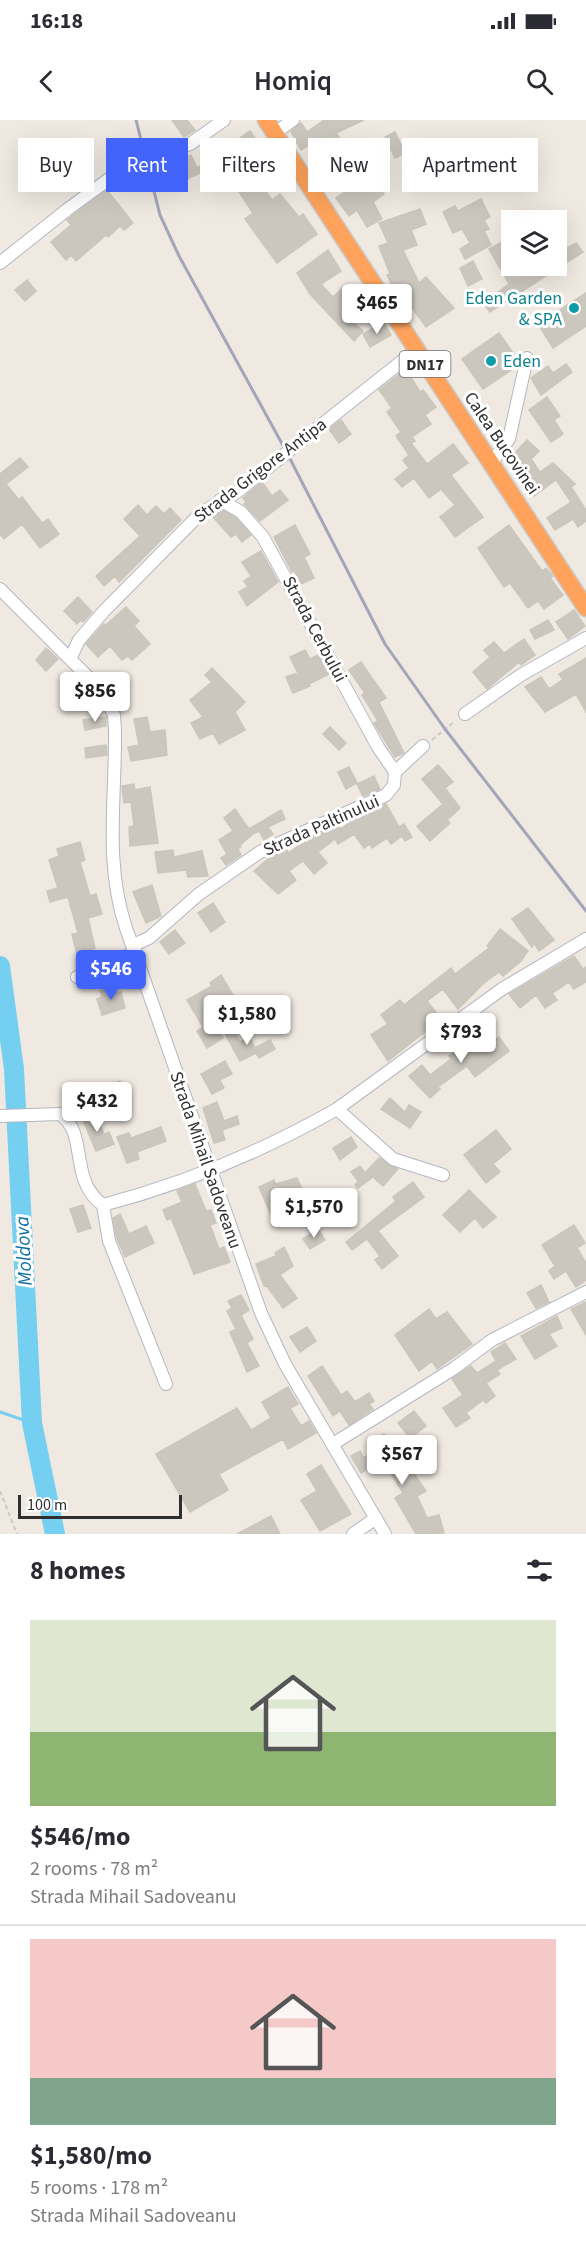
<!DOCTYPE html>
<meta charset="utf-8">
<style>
:root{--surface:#fff;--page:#f2f2f3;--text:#2b2b33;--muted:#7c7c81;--line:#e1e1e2;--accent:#4264fb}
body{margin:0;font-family:"Source Sans 3",sans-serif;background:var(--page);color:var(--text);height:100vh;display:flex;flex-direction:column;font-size:22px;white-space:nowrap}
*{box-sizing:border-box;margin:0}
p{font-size:20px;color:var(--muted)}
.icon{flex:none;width:33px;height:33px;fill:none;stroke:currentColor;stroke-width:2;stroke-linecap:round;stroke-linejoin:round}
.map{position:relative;height:1414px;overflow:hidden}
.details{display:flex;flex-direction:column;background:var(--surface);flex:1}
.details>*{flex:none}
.guide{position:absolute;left:18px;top:18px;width:550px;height:54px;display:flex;gap:12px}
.fabs{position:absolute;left:501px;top:90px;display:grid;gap:12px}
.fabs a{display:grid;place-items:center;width:66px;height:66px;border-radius:0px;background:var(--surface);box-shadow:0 6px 24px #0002;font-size:30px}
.scale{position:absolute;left:18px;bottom:15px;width:164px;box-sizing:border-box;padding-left:6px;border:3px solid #2e2e2e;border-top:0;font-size:16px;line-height:21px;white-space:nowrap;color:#2e2e2e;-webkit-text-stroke:4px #fff;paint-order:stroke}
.price{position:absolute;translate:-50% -51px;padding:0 14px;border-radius:6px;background:#fff;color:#222;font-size:20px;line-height:39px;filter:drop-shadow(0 2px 3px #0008)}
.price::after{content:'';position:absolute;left:50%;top:36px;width:18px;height:14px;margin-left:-9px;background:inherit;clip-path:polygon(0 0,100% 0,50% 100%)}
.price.on{background:var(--accent);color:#fff}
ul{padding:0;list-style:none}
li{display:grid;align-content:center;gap:12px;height:318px;padding:0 30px}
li+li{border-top:2px solid var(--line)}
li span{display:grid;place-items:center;height:186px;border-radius:0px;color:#555}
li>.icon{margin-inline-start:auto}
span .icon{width:108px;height:108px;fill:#fffc;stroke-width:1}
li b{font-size:26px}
h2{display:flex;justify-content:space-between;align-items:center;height:72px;padding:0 30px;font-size:26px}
.chip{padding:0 21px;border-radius:0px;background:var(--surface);box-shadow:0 6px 24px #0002;font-size:21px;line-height:54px}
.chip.on{background:var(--accent);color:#fff}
.status{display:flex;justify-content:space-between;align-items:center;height:42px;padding:0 30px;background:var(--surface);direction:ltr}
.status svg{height:16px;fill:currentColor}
header{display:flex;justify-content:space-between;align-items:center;height:78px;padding:0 30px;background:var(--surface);font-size:27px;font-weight:600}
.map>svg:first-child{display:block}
</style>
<div class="status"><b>16:18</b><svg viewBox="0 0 49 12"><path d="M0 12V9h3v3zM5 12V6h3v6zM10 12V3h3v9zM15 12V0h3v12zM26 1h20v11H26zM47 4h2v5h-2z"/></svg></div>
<header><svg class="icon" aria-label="back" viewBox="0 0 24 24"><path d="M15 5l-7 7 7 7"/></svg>Homiq<svg class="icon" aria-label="search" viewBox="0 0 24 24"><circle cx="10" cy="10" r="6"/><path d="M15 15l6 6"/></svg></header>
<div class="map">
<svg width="586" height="1414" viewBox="0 0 586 1414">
<rect width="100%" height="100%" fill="#efe9e1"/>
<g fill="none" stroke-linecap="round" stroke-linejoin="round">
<path stroke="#75cff0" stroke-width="3" d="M0 1292 32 1303"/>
<path stroke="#75cff0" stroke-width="20" d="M0 846 14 949 32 1303 55 1414"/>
</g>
<path fill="#cbc7bf" stroke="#cbc5ba" stroke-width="1.5" d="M172 0H187L195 10 184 17Z
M324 0H364L336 13 339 17 323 28 317 20 301 30 291 12 301 3 307 12Z
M250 11 262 28 245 41 272 80 280 74 299 97 303 94 317 114 277 143 245 99 253 93 228 55 225 58 221 53 208 63 198 49 200 53 187 59 178 41 191 35 197 48Z
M395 12 405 33 395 38 385 17Z
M370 55 384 74 373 82 382 99 367 107 357 90 349 96 336 78Z
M107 70 133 103 124 110 120 106 108 117 106 115 76 141 71 135 66 140 51 122 71 105 67 100Z
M481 79 490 97 484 100 489 109 484 111 491 125 465 139 460 129 470 123 462 109 453 113 443 92 455 86 458 91Z
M420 89 426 104 411 110 417 125 403 130 419 163 426 157 454 188 426 207 411 186 408 188 392 171 394 169 387 155 390 154 379 126 388 123 379 103Z
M502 122 512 139V146H515L522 158 540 146H556V134L576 123 583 132 490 192 483 183 509 164 489 129Z
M328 130 341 151 321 164 333 177 347 164 362 181 346 196 363 211 354 221 310 174 297 153Z
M473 141 482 159 468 166 460 148Z
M27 160 36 171 25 181 15 170Z
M586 173V206L553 228 538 204Z
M383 202 391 215 370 227 363 214Z
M499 213 518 240 517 246 483 269 462 239Z
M566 244 572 252 541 275 531 258 548 246 553 253Z
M406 249 420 272 423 270 436 287 425 295 431 304 412 317 415 321 411 323 427 344 453 324 468 343 451 355 483 397 455 417 440 397 455 385 441 369 429 378 414 358 402 367 395 359 409 348 403 340 409 335 396 316 401 312 387 292 392 288 379 270Z
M547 277 560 296 554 300 563 314 551 322 529 290Z
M341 300 351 314 339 323 329 309Z
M527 320 539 331 531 339 540 352 553 343 575 364 571 367 586 390V401L578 407 573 399 555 410 547 398 571 382 556 360 534 376 523 361 528 358 509 339Z
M20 338 28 347 6 364 19 380 22 377 42 403 48 399 59 414 40 428 22 404 4 419 0 414V354Z
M262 362 272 376 280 370 288 380 260 401 244 384 246 382 243 378Z
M138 385 147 395 156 386 164 394 170 388 181 400 119 462 115 456 104 466 96 456 140 416 124 399Z
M222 390 236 398 251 415 242 422 236 414 231 417 212 396Z
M295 405 310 434 304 437 314 458 301 464 294 450 292 452 274 417Z
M509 405 542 451 546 448 553 456 550 458 563 475 544 489 538 481 528 488 510 463 504 467 478 428Z
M261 431 278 462 247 486 239 472 248 467 244 461 251 456 242 442Z
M78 477 92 492 83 502 81 500 77 504 64 491Z
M126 487 139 501 134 506 150 524 132 540 128 536 122 540 110 526 98 537 86 524 104 504 106 505Z
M574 490 585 506 568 519 556 502Z
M548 500 554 510 535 519 530 510Z
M524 519 535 535 521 545 519 542 487 569 473 552 490 537 484 530 494 522 504 533Z
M46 528 58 539 46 551 36 540Z
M305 530 310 539 318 535 329 554 309 564 310 566 293 573 286 557 298 553 290 537Z
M586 538V592L576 574 545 592 525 567 541 557 549 569 563 560 559 554Z
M361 542 386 578 379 582 404 633 395 637 374 603 378 601 362 575 365 573 349 550Z
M212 548 245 582 235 592 245 610 219 624 213 613 200 619 191 603 203 597 190 580 212 562 205 555Z
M106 597V606L85 610 83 600Z
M147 597 150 612 165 610 167 635 131 641 128 627 139 625 134 599Z
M330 607 346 623 339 630 323 614Z
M106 625 107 635 86 638 85 628Z
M438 645 453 662 445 668 460 688 447 700 450 703 430 721 417 706 443 684 422 659Z
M349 647 357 663 346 669 338 652Z
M374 656 380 669 363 676 357 664Z
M134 664 135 670 150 667 158 723 130 726 129 707 134 706 131 682 124 683 122 666Z
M386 684 399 707 404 704 412 717 405 721 402 716 391 724 387 718 372 728 370 724 364 728 354 714 338 724 335 719 318 732 327 743 314 754 303 741 289 751 296 760 278 774 254 751 272 736 286 729 289 733 306 720 339 705 341 709 357 697Z
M235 689 249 709 281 690 285 699 268 707 273 714 264 720 259 711 253 714 240 725 241 727 238 729 241 735 226 745 221 738 227 734 219 720 233 711 224 698Z
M80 722 85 740 80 742 90 776 96 774 102 794 88 798 95 828 89 830 91 836 78 839 72 814 78 813 68 777 50 782 47 771 58 768 49 740 59 736 57 729Z
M173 730 174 737 202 731 208 756 188 757 186 750 158 753 155 732Z
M152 765 161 796 146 803 133 772Z
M213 783 225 802 211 812 198 793Z
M528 788 554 820 539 831 534 823 532 827 512 799Z
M500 809 528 831 521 841 503 856 499 852 484 863 458 889 443 869 427 881 441 899 388 941 371 915 388 904 381 895 400 880 404 885 451 848 455 854 489 828 487 826Z
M175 810 185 823 169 834 160 822Z
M574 836 583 849 586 847V862L574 869 569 862 552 873 557 880 545 888 536 875 520 888 509 874Z
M221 855 237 882 210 896 223 918 207 928 197 911 203 907 187 880 212 866 210 863Z
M115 867 116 873 121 872 125 888 102 895 97 879 102 877 100 871Z
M230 906 240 922 249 917 255 928 270 920 275 929 259 938 256 933 240 941 223 910Z
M471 913 483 929 499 917 509 931 475 957 467 946 438 967 440 969 430 978 409 956 422 945 430 955 451 939 449 936 462 927 458 922Z
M225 941 232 954 220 960 224 968 212 974 201 954Z
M120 961 126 978 92 991 86 975Z
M390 978 405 992 409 985 421 992 410 1008 381 989Z
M217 982 224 1001 237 996 239 1004 222 1010 225 1020 214 1023 203 988Z
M95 993 104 1014 109 1012 114 1024 96 1031 82 998Z
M161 1007 166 1021 137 1032 139 1039 127 1043 117 1017 129 1013 131 1018Z
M496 1010 511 1029 493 1044 500 1052 486 1063 464 1035Z
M351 1017 357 1027 340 1040 333 1028Z
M379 1038 398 1049 383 1066 373 1057 358 1068 355 1065 358 1061 351 1052 360 1046 365 1053Z
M297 1058 305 1076 301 1078 304 1084 282 1095 285 1100 275 1104 259 1067 274 1060 276 1064Z
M413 1062 424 1077 378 1111 398 1136 382 1149 375 1140 380 1136 367 1119 352 1130 346 1122 396 1081 393 1077Z
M195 1064 206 1091 211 1090 216 1103 210 1105 219 1129 224 1127 230 1142 194 1154 171 1098 167 1100 163 1090 182 1082 177 1071Z
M469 1070 496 1097 483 1108 475 1098 460 1112 443 1095Z
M83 1085 91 1108 78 1112 70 1089Z
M120 1094 129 1114 146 1106 154 1123 125 1137 117 1119 113 1098Z
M574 1105 585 1123 577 1128 586 1143V1160L576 1167 566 1151 554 1159 549 1151 555 1146 542 1125Z
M318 1109 325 1120 310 1129 303 1119Z
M284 1127 293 1146 280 1155 297 1178 283 1188 266 1165 264 1166 256 1144 276 1136 275 1133Z
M541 1165 549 1182 536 1188 527 1173Z
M241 1175 249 1190 241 1195 253 1219 247 1223 259 1246 247 1252 230 1212 236 1209 227 1191 232 1188 228 1181Z
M586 1182V1215L571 1189Z
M429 1189 436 1199 447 1192 472 1224 437 1249 432 1241 419 1251 395 1215Z
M557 1196 562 1208 549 1214 557 1226 535 1239 521 1216Z
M307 1207 316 1221 300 1232 290 1217Z
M505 1223 516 1239 497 1250 500 1254 486 1263 495 1276 486 1283 483 1280 466 1293 470 1298 456 1307 443 1288 463 1275 452 1259 471 1246 477 1253 496 1241 491 1232Z
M322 1246 341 1275 347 1271 355 1282 369 1273 374 1281 369 1284 373 1289 349 1305 340 1291 333 1296 308 1256Z
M288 1267 298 1284 290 1288 301 1306 309 1301 316 1313 288 1329 283 1319 219 1354 228 1370 190 1392 156 1334 237 1288 251 1310 271 1298 262 1282Z
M414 1291 426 1306 410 1318 398 1303Z
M384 1314 398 1338 402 1336 426 1371 417 1376 427 1398 439 1395 444 1413 416 1414 395 1378 403 1373 386 1345 375 1351 372 1346 361 1353 351 1336 360 1331 364 1338 380 1328 375 1319Z
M321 1345 351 1394 320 1411 301 1380 317 1371 307 1354Z
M271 1396 280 1414H237Z"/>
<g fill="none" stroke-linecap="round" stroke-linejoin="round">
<defs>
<path id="minor" d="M275 13 293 0
M158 34 190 24 224 0
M0 143 68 89 124 48
M492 342 509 319 527 238
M220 380 241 392 263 417 378 627 395 652
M0 469 100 569 114 595 115 610C116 677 104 743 126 808L261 1193 285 1244 385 1414
M71 537 79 520 104 491 201 393 237 372 416 230
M465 594 521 555 586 518
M133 825 149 818 199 774 260 732 386 675 394 665 395 652 423 626
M77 857 136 832
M337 989 393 1039 443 1055
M0 996 60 994C89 1014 68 1060 103 1085L109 1121 166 1264
M103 1085C183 1064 265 1030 337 989L502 869 586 819
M333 1324 453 1249 492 1220 586 1172
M353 1414 376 1398"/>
<path id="highway" d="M266 0 586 488"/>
</defs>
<use href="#minor" stroke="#b4b7c1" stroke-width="14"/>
<use href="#highway" stroke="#c9c9c9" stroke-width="19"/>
<path stroke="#c9c9c9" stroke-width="2" stroke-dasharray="4.5 3" stroke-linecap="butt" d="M135 43 148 36
M432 620 455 601
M0 1371 17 1414"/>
<use href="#minor" stroke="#fff" stroke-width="12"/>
<use href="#highway" stroke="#ffa35c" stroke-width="16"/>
<path stroke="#a3a6b8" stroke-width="3" d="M136 0 160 95 179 136 286 331 385 524 445 609 586 791"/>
</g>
<g fill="#0f9aa8" stroke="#fff" stroke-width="2">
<circle cx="574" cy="188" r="6"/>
<circle cx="491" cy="241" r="6"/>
</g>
<g text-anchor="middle" stroke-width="6" stroke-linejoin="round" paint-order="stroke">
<rect fill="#fff" stroke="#6d6d6d" stroke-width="1.5" x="399.5" y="231" width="51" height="26" rx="4.5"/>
<g font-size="16" font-weight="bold" fill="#2e2e2e">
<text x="425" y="250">DN17</text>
</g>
<g font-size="18" fill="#0d838f" stroke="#fff" text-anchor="end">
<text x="562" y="184">Eden Garden<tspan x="562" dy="21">&amp; SPA</tspan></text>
<text x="503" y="247" text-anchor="start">Eden</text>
</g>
<g font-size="18" fill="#2e2e2e" stroke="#fff">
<text transform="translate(502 323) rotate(56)" y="6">Calea Bucovinei</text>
<text transform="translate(260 350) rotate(-37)" y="6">Strada Grigore Antipa</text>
<text transform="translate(315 509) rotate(62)" y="6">Strada Cerbului</text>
<text transform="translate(321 705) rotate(-24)" y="6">Strada Paltinului</text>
<text transform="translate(206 1040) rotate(71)" y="6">Strada Mihail Sadoveanu</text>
</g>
<g font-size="20" font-style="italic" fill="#0d6fa3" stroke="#fff">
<text transform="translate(23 1131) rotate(-93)" y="7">Moldova</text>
</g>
</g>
</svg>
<div class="fabs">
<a><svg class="icon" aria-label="layers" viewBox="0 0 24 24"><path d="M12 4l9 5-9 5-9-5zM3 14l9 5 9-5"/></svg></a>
</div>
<div class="scale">100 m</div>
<b class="price" style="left:377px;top:215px">$465</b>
<b class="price" style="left:95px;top:603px">$856</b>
<b class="price on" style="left:111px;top:881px">$546</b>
<b class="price" style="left:247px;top:926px">$1,580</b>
<b class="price" style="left:461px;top:944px">$793</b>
<b class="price" style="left:97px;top:1013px">$432</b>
<b class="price" style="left:314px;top:1119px">$1,570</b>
<b class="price" style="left:402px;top:1366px">$567</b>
<div class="guide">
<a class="chip">Buy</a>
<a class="chip on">Rent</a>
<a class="chip">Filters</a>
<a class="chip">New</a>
<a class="chip">Apartment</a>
</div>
</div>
<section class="details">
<h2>8 homes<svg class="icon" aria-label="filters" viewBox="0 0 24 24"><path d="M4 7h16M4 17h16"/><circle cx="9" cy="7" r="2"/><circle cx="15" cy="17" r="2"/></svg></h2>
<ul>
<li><span style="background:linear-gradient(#dfe7d0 60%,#8fb573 0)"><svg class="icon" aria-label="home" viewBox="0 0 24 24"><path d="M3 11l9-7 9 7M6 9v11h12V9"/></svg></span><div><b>$546/mo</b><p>2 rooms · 78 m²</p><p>Strada Mihail Sadoveanu</p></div></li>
<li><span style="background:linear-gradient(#f6c9c9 75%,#7fa58c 0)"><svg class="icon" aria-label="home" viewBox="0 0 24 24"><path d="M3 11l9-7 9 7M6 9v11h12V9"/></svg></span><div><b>$1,580/mo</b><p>5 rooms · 178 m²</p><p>Strada Mihail Sadoveanu</p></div></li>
</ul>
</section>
